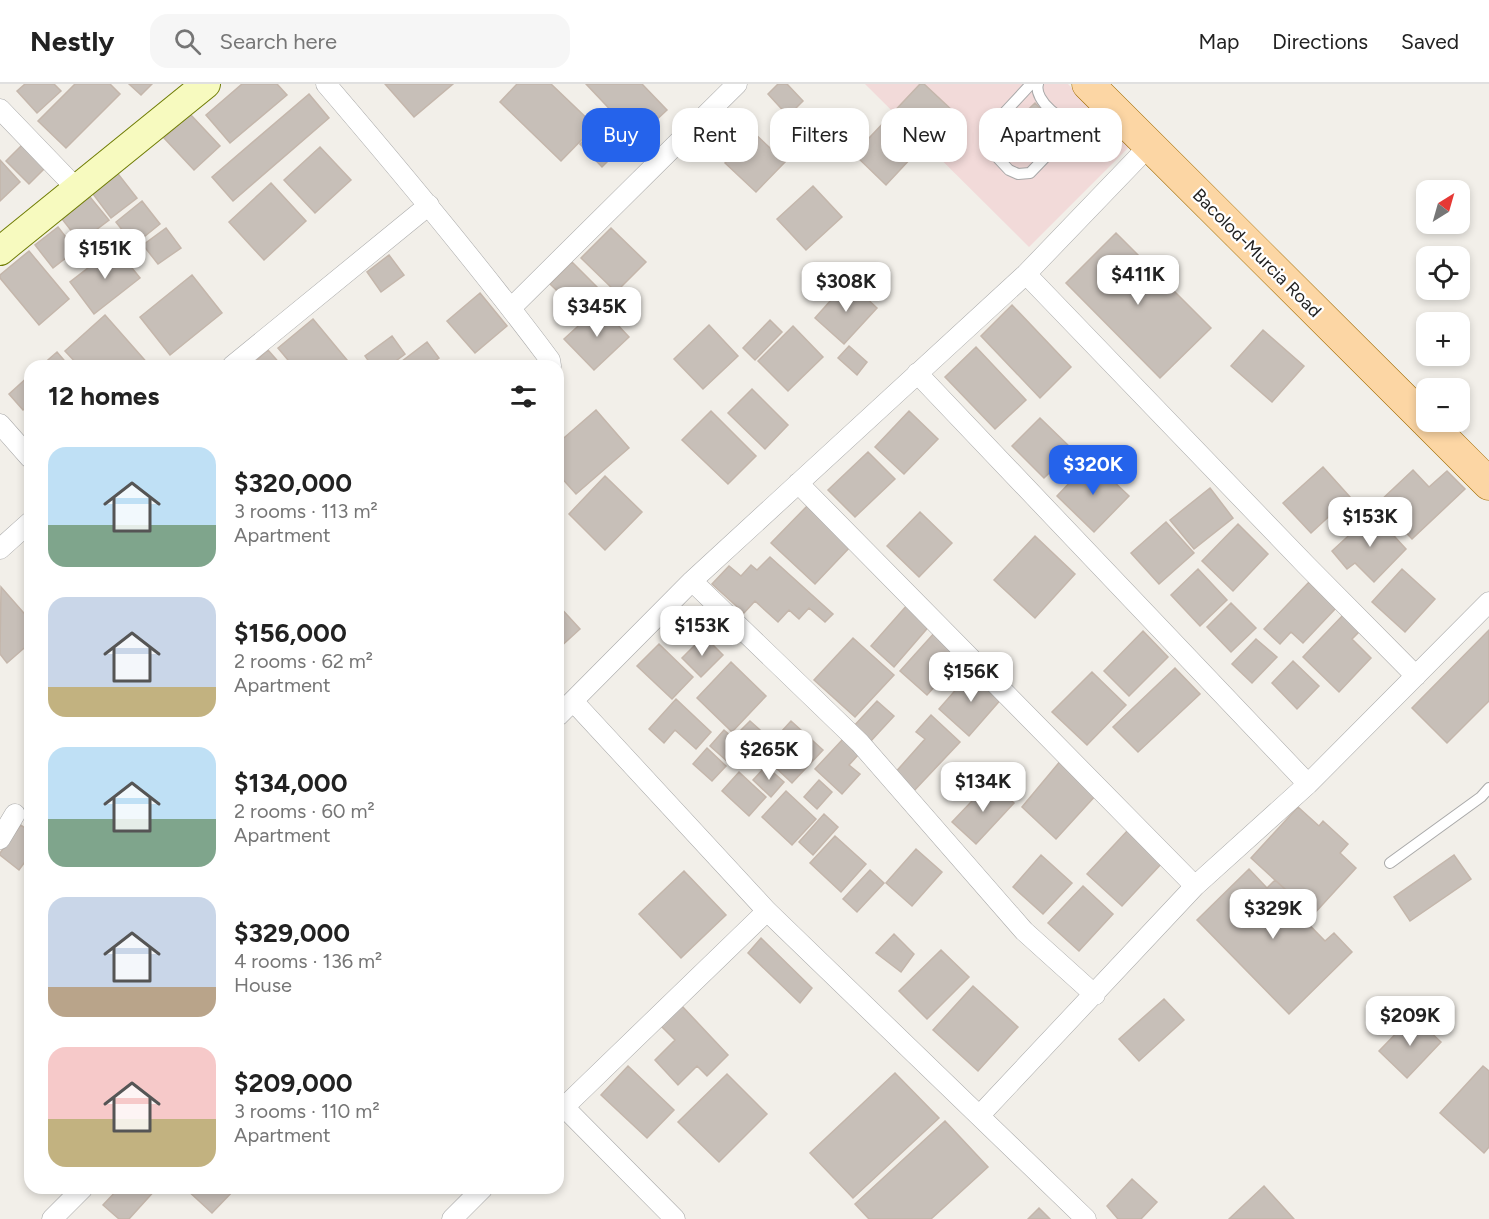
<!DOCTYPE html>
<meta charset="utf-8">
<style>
:root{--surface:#fff;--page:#f6f6f6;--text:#222;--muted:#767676;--line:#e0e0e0;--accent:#2563eb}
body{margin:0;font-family:Figtree,sans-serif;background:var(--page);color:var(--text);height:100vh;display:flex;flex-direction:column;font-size:22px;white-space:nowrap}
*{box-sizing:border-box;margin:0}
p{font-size:20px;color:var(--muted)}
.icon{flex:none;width:33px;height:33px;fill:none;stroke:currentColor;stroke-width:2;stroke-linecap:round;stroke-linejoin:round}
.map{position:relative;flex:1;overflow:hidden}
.sheet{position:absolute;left:24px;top:276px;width:540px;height:834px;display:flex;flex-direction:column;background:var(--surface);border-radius:18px;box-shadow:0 3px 9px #0003}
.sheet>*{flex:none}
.guide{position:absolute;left:582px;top:24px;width:570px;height:54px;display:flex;gap:12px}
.needle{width:39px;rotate:37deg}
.tools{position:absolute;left:1416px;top:96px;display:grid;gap:12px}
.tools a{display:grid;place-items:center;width:54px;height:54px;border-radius:12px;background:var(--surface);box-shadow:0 3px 9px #0003;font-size:30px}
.price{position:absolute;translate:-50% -51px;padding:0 14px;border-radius:12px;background:#fff;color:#222;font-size:20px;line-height:39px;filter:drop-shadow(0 2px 3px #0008)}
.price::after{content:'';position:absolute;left:50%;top:36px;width:18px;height:14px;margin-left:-9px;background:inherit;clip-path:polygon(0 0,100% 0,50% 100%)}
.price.selected{background:var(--accent);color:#fff}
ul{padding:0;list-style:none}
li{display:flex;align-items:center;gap:18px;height:150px;padding:0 24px}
li span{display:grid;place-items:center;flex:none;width:168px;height:120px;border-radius:18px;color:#555}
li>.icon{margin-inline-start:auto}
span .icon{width:72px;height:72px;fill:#fffc;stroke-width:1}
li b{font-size:26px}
h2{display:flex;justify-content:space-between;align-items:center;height:72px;padding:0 24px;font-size:26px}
.pill{padding:0 21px;border-radius:18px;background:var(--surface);box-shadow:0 3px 9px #0003;font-size:21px;line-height:54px}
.pill.selected{background:var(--accent);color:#fff}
header{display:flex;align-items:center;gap:36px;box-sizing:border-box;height:84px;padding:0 30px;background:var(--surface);border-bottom:2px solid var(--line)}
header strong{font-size:28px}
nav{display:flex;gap:33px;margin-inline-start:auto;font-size:21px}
.search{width:420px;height:54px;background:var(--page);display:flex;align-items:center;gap:15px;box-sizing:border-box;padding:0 21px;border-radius:18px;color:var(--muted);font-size:22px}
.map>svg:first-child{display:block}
</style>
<header>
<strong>Nestly</strong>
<div class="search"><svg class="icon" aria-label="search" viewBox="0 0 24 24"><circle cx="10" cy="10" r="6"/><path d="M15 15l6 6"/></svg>Search here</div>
<nav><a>Map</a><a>Directions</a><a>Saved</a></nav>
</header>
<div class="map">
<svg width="1489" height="1135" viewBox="0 0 1489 1135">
<rect width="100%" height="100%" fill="#f2efe9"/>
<path fill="#f2dad9" d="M865 0H1068L1130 62 1029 163Z"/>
<path fill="#c7bfb8" stroke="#c4b6ab" stroke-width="1.5" d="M25 0H54L61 7 37 29 17 7Z
M75 0H110L120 10 66 64 38 37Z
M129 0H152L141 11Z
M242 0H277L287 11 230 59 206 31Z
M385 0H453L414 33Z
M517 0H551L595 42 561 77 500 18Z
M586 0H642L667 26 637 54Z
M778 0H787L803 17 788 32 768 10Z
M920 0H924L954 28 886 101 854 70Z
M309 10 329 34 233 117 212 93Z
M1035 19 1054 39 1016 75 997 55Z
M190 30 220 62 194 86 164 54Z
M598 42 620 65 602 83 580 60Z
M753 48 785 78 756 108 725 79Z
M24 59 47 82 29 100 6 77Z
M320 63 351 96 315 129 284 96Z
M0 76 20 98 0 117Z
M115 86 137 114 111 134 90 106Z
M271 99 306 137 264 176 229 138Z
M813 102 842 133 806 166 777 135Z
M90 113 109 136 80 158 62 135Z
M142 117 160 140 134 161 116 138Z
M58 143 76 166 53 184 35 161Z
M166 144 181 164 158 180 143 161Z
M611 144 646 178 616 208 581 174Z
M1116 149 1211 244 1160 294 1066 199Z
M115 163 140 194 94 230 70 198Z
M29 167 69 215 39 241 0 194V191Z
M389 171 404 191 381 208 367 188Z
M572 178 603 209 582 231 550 200Z
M192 191 222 229 170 271 140 233Z
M848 197 877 224 844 260 815 234Z
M480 209 507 242 475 269 447 237Z
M1012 221 1071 283 1040 314 981 252Z
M600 222 629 253 594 286 564 255Z
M105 231 150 282H79L65 267Z
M313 235 352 282H293L278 264Z
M770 236 782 248 755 276 743 264Z
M709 241 738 272 703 305 674 275Z
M793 242 823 273 788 307 758 277Z
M1263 246 1304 282 1272 318 1231 282Z
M392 252 405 270 389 282H372L365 272Z
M427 258 439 274 428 282H404L401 278Z
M849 262 867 278 857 291 838 274Z
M976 263 1026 316 995 345 945 293Z
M268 266 282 282H250Z
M57 268 69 282H41Z
M29 292 30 320 23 326 9 310Z
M752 305 788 341 765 365 728 329Z
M596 326 629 364 576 410 558 390V359Z
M711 327 756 372 728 400 682 356Z
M909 327 938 355 904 390 875 363Z
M1040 334 1073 366 1044 394 1012 362Z
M868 368 895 395 855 433 828 406Z
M1091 376 1129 412 1094 448 1057 412Z
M1323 383 1350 413 1311 449 1283 419Z
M1413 386 1429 403 1447 387 1465 405 1412 455 1378 419Z
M605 392 642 428 605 466 569 430Z
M1210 404 1233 434 1194 465 1170 436Z
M809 420 852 461 815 500 771 459Z
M920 428 952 459 919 493 887 462Z
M1373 429 1406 465 1374 498 1355 479 1347 485 1332 467Z
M1166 438 1194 469 1159 500 1131 469Z
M1238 440 1268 470 1233 507 1202 477Z
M1035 452 1075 490 1035 534 994 496Z
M770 473 833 530 825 538 809 524 799 535 789 526 778 538 755 517 744 529 712 500 729 482 741 492 751 481 757 486Z
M1198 485 1227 516 1200 542 1171 511Z
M1402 485 1435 515 1405 548 1372 518Z
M1309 498 1336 524 1303 559 1291 548 1280 560 1264 545Z
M1 503 30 536V559L7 579 0 570Z
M1231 519 1256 544 1231 568 1207 543Z
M908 520 931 540 894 583 871 562Z
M558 521 580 545 558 565Z
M1344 530 1361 546 1352 555 1371 574 1339 608 1303 573Z
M1489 546V617L1447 659 1412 624Z
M936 547 963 571 927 611 900 587Z
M1143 547 1168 573 1129 612 1104 587Z
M704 552 723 571 701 593 682 574Z
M853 554 894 591 855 633 814 596Z
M1256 555 1277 573 1252 599 1232 580Z
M659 560 693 593 672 615 637 582Z
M1293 577 1319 602 1297 625 1272 599Z
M731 578 766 612 732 648 697 614Z
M1175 584 1200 610 1138 668 1113 643Z
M973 586 1003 613 969 652 939 625Z
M1092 588 1126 621 1087 661 1052 628Z
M676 615 711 648 696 665 675 646 664 659 649 645Z
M877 617 894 632 870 658 853 643Z
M931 631 960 658 912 709 893 691 925 655 916 648Z
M750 637 768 653 754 668 736 651Z
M791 637 823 666 792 699 761 670Z
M724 646 742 662 728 678 710 662Z
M843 655 859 670 849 681 860 690 842 710 815 685Z
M707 664 726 682 712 697 693 680Z
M1062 675 1097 710 1056 755 1022 723Z
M766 682 784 698 771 713 753 696Z
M739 688 766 713 749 732 722 707Z
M819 696 832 708 817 725 804 713Z
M991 697 1014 719 976 760 952 738Z
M786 707 816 735 792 761 762 733Z
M1298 723 1319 742 1323 737 1348 760 1340 769 1356 784 1313 831 1251 774Z
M824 730 838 743 813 771 799 758Z
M21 741 30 748V771L19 786 0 771V769Z
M1128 746 1163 778 1122 822 1087 790Z
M835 752 866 780 841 808 810 779Z
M916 765 942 788 912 822 886 799Z
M1041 771 1072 799 1043 830 1013 803Z
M1454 771 1471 795 1410 837 1394 813Z
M1249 785 1267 804 1275 796 1293 812 1287 818 1325 857 1334 849 1352 868 1289 930 1197 836Z
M870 786 884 799 857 828 843 815Z
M684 787 726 831 681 874 639 830Z
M1083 802 1113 830 1079 867 1048 839Z
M894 850 914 870 901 888 876 869Z
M761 854 812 904 800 919 748 869Z
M941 866 969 893 927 935 899 907Z
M973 902 1018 943 978 987 933 946Z
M1164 915 1184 936 1139 977 1119 955Z
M681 921 728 971 707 992 697 982 678 1001 655 976 675 956 660 941Z
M1413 932 1441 958 1407 994 1379 967Z
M628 982 674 1026 647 1054 601 1011Z
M1483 982 1489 987V1063L1484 1069 1440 1029Z
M895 989 939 1034 853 1114 810 1069Z
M727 990 767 1030 719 1078 678 1038Z
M945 1037 988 1083 931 1135H869L855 1120Z
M1132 1095 1157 1118 1141 1135H1118L1107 1122Z
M1264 1102 1294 1135H1229Z
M119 1104H157L129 1135H119L103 1121Z
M185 1104H236L212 1129Z
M1039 1124 1050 1135H1028Z"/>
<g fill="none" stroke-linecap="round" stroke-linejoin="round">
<defs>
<path id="lane" d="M1031 0 991 43 988 57 993 69 1009 86 1018 90 1030 89 1079 38
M1038 0C1033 16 1064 42 1080 38 1088 35 1096 26 1103 20
M1390 779 1481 713 1489 704"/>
<path id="street" d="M326 0C403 90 479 181 550 276L551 282
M0 25 76 104
M1026 190 1306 481 1416 592
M511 224 737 0
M232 282 429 121
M917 289 1308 700
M0 340 30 374
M798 399 1195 802
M0 465 30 438
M692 497 860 659 1024 847 1095 911
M573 617 767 827 1086 1135
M558 632 692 497 1026 190 1150 61
M0 755 15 730
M564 1023 675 1135
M558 1029 767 827
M980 1031 1195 802 1308 700 1489 518
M52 1135 83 1104
M452 1135 483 1104"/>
<path id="secondary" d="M0 167 206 0"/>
<path id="primary" d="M1088 0 1426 337
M1427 338 1489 400"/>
</defs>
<use href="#lane" stroke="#a9a9a9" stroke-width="12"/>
<use href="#street" stroke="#a9a9a9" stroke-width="21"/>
<use href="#secondary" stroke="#707d05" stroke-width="30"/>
<use href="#primary" stroke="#a06b00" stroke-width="33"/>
<use href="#lane" stroke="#fff" stroke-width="10"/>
<use href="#street" stroke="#fff" stroke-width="20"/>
<use href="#secondary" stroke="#f7fabf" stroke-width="28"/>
<use href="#primary" stroke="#fcd6a4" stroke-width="32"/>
</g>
<g text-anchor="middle" stroke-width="4.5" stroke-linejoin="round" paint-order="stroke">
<g font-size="18" fill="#222" stroke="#fff">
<text transform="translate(1257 169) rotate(45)" y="6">Bacolod-Murcia Road</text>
</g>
</g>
</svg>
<div class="tools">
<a><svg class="needle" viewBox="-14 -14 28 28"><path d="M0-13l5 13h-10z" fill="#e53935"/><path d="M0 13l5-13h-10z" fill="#767676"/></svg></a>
<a><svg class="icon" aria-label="locate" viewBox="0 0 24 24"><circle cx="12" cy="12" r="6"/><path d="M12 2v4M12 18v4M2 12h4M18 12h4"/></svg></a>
<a>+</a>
<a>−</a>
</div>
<b class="price" style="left:105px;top:196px">$151K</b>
<b class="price" style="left:1138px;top:222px">$411K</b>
<b class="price" style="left:846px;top:229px">$308K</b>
<b class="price" style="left:597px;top:254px">$345K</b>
<b class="price selected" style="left:1093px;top:412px">$320K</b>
<b class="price" style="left:1370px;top:464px">$153K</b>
<b class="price" style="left:702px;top:573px">$153K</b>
<b class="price" style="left:971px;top:619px">$156K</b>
<b class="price" style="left:769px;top:697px">$265K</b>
<b class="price" style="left:983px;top:729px">$134K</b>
<b class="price" style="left:1273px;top:856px">$329K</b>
<b class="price" style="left:1410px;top:963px">$209K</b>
<div class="guide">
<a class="pill selected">Buy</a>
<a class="pill">Rent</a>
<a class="pill">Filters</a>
<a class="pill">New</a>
<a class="pill">Apartment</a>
</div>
<section class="sheet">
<h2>12 homes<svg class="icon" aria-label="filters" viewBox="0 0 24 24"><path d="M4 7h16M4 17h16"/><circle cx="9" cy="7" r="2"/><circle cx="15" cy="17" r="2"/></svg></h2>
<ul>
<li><span style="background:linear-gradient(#bfe0f5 65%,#7fa58c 0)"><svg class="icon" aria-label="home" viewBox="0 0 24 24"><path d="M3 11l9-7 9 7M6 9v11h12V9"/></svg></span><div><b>$320,000</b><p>3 rooms · 113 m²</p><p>Apartment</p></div></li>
<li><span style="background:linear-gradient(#c9d6e8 75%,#c2b280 0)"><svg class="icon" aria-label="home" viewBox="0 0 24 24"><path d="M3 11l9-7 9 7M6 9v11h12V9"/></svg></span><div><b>$156,000</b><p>2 rooms · 62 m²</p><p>Apartment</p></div></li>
<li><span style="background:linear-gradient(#bfe0f5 60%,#7fa58c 0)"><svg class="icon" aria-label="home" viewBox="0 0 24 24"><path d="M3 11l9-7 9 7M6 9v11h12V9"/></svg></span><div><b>$134,000</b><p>2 rooms · 60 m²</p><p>Apartment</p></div></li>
<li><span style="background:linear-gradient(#c9d6e8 75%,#b9a48a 0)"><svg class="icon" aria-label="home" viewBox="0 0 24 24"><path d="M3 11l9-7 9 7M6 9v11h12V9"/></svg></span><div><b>$329,000</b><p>4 rooms · 136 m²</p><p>House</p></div></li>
<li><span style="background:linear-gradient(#f6c9c9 60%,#c2b280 0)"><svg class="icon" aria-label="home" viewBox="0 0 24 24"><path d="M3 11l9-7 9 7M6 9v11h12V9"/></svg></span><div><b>$209,000</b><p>3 rooms · 110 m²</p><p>Apartment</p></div></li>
</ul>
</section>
</div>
